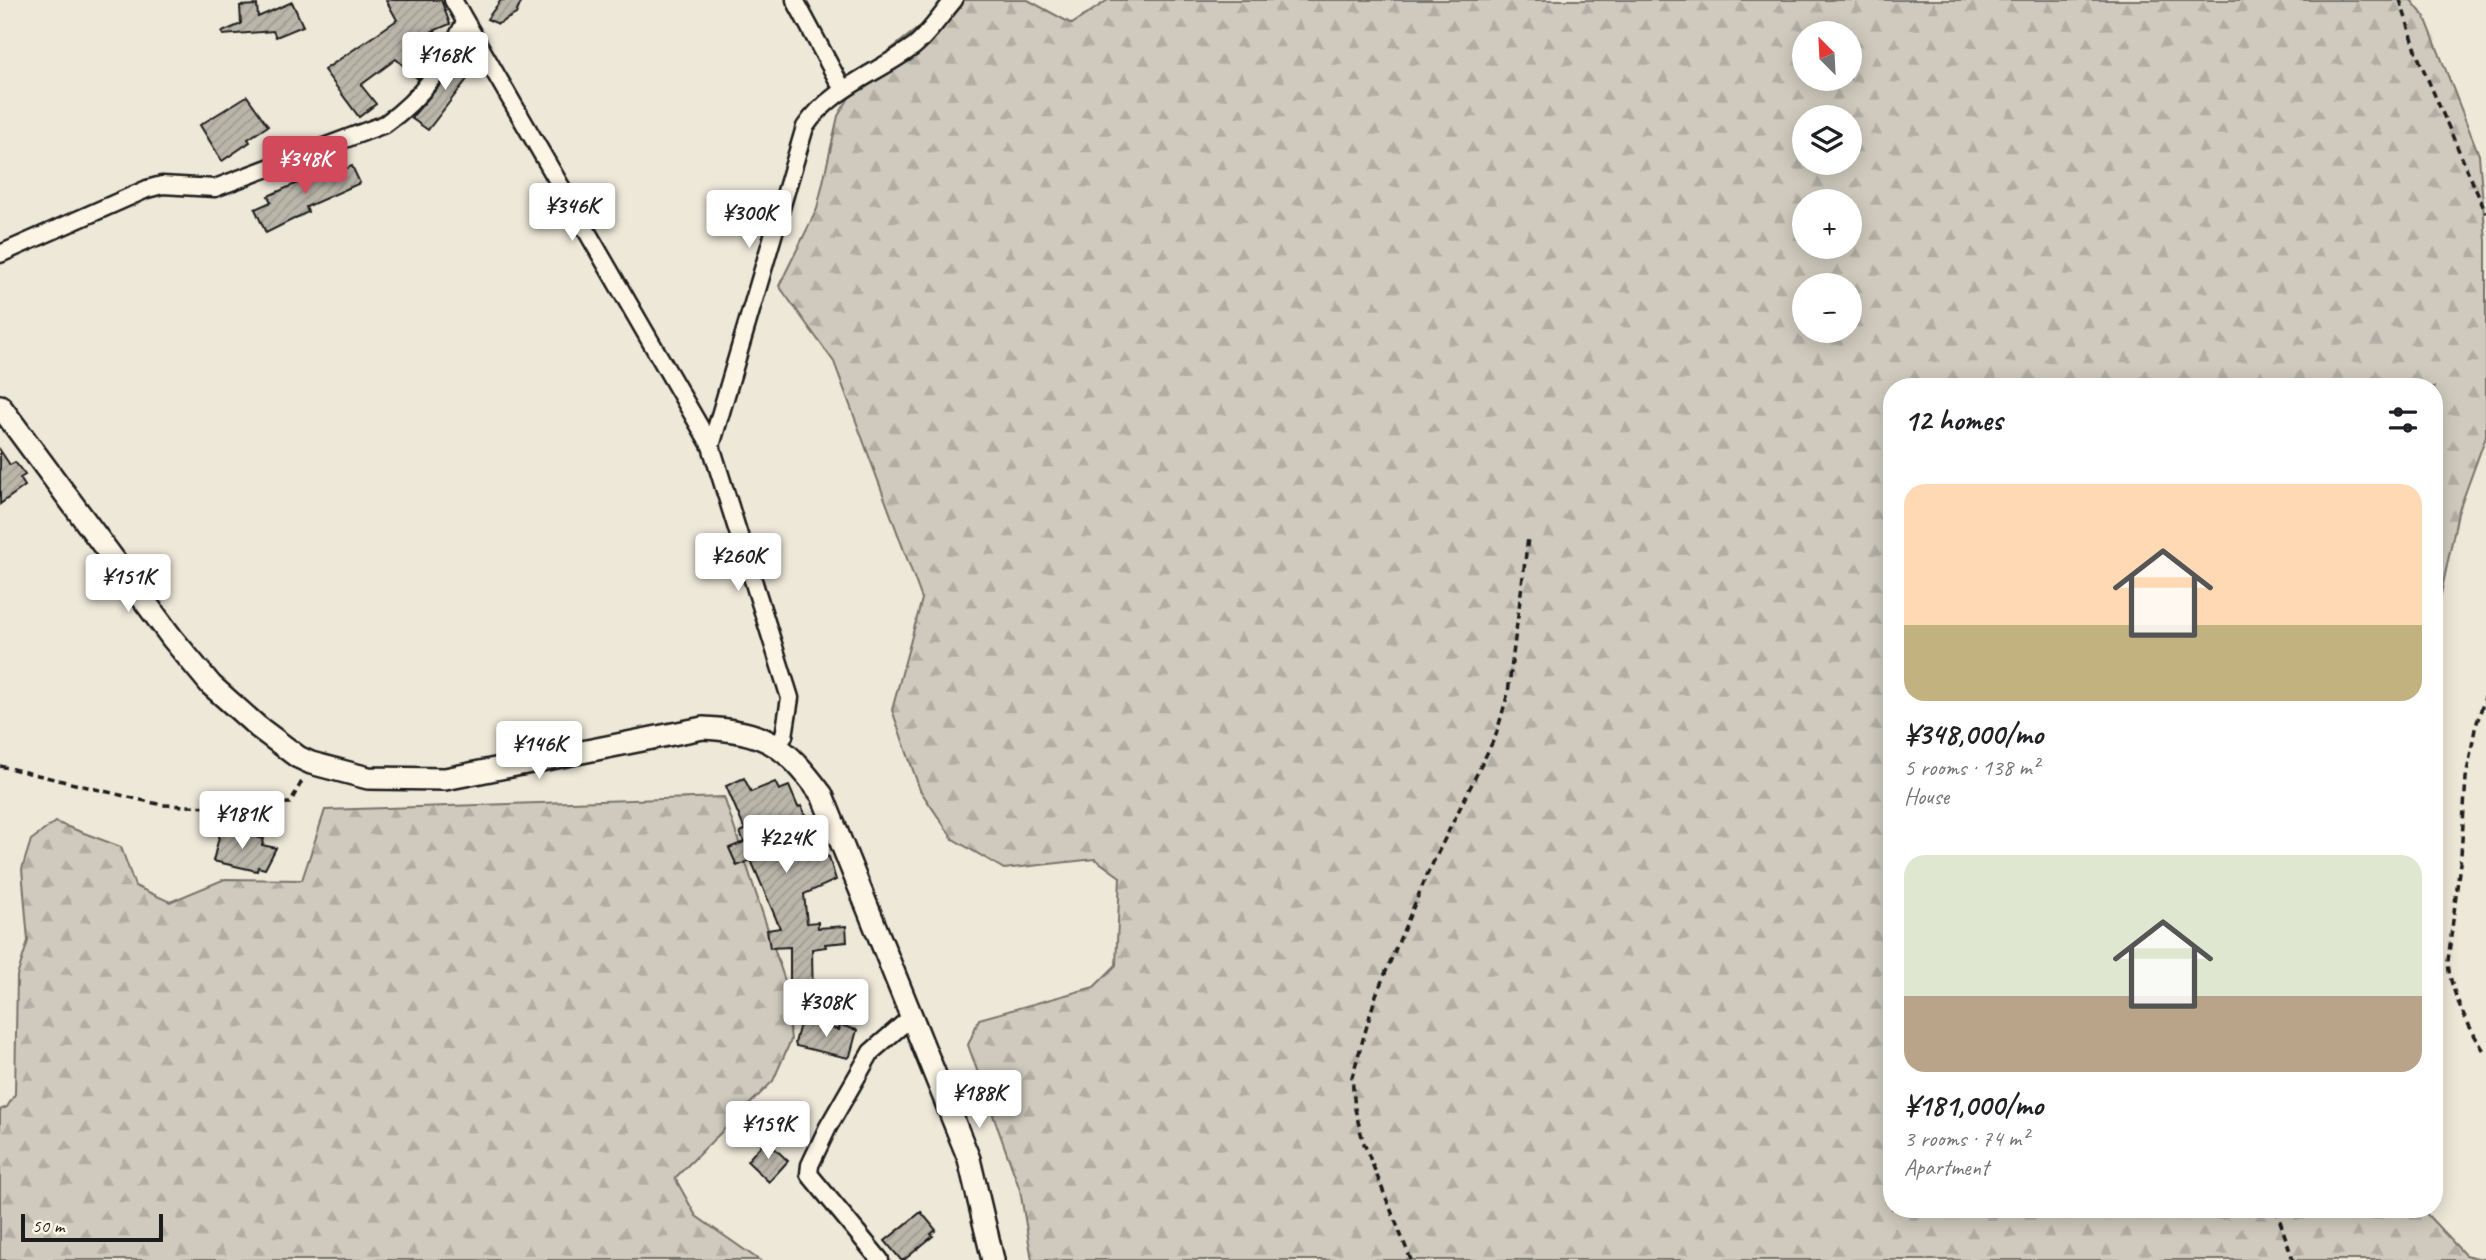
<!DOCTYPE html>
<meta charset="utf-8">
<style>
:root{--surface:#fff;--page:#f2f2f2;--text:#202124;--muted:#757577;--accent:#d1495b}
body{margin:0;font-family:Caveat,sans-serif;background:var(--page);color:var(--text);height:100vh;display:flex;flex-direction:column;font-size:26px;white-space:nowrap}
*{box-sizing:border-box;margin:0}
p{font-size:23px;color:var(--muted)}
.icon{flex:none;width:38px;height:38px;fill:none;stroke:currentColor;stroke-width:2;stroke-linecap:round;stroke-linejoin:round}
.map{position:relative;flex:1;overflow:hidden}
.panel{position:absolute;left:1883px;top:378px;width:560px;height:840px;display:flex;flex-direction:column;background:var(--surface);border-radius:28px;box-shadow:0 4px 18px #0003}
.panel>*{flex:none}
.needle{width:46px;rotate:336deg}
.controls{position:absolute;left:1792px;top:21px;display:grid;gap:14px}
.controls a{display:grid;place-items:center;width:70px;height:70px;border-radius:50%;background:var(--surface);box-shadow:0 4px 18px #0003;font-size:35px}
.scale{position:absolute;left:21px;bottom:18px;width:142px;box-sizing:border-box;padding-left:7px;border:4px solid #1c1c1c;border-top:0;font-size:19px;line-height:24px;white-space:nowrap;color:#1c1c1c;-webkit-text-stroke:5px #fcf5e5;paint-order:stroke}
.price{position:absolute;translate:-50% -60px;padding:0 16px;border-radius:7px;background:#fff;color:#222;font-size:23px;line-height:46px;filter:drop-shadow(0 2px 4px #0008)}
.price::after{content:'';position:absolute;left:50%;top:42px;width:21px;height:16px;margin-left:-10px;background:inherit;clip-path:polygon(0 0,100% 0,50% 100%)}
.price.current{background:var(--accent);color:#fff}
ul{padding:0;list-style:none}
li{display:grid;align-content:center;gap:14px;height:371px;padding:0 21px}
li span{display:grid;place-items:center;height:217px;border-radius:21px;color:#555}
li>.icon{margin-inline-start:auto}
span .icon{width:126px;height:126px;fill:#fffc;stroke-width:1}
li b{font-size:30px}
h2{display:flex;justify-content:space-between;align-items:center;height:84px;padding:0 21px;font-size:30px}
.map>svg:first-child{display:block}
</style>
<div class="map">
<svg width="2486" height="1260" viewBox="0 0 2486 1260">
<defs>
<pattern id="forest-firs" width="22" height="20" patternUnits="userSpaceOnUse" patternTransform="scale(1.75)"><rect width="22" height="20" fill="#cfcabd"/><path d="M5 1l3.5 6h-7zM16 11l3.5 6h-7z" fill="#b1ada2"/></pattern>
<pattern id="building-hatch" width="6" height="6" patternUnits="userSpaceOnUse" patternTransform="scale(1.75)"><rect width="6" height="6" fill="#bab6aa"/><path d="M-1 1l2-2M0 6l6-6M5 7l2-2" fill="none" stroke="#9f9c92"/></pattern>
</defs>
<rect width="100%" height="100%" fill="#eee8d9"/>
<filter id="ink" filterUnits="userSpaceOnUse"><feTurbulence type="fractalNoise" baseFrequency=".0143" numOctaves="2"/><feDisplacementMap in="SourceGraphic" scale="14" xChannelSelector="R" yChannelSelector="G"/><feConvolveMatrix kernelMatrix="1 2 1 2 8 2 1 2 1" color-interpolation-filters="sRGB"/></filter>
<g filter="url(#ink)">
<path fill="url(#forest-firs)" stroke="#76736c" stroke-width="2" fill-rule="evenodd" d="M954 0H1028L1072 24 1108 0H2411L2425 17 2479 155 2486 241V436L2458 513 2434 627V387H1892V1209H2422L2465 1255 2486 1260H1032L1020 1190 968 1045 979 1019 1094 987 1116 965 1120 877 1095 859 1004 869 953 839 920 790 892 710 922 599 834 362 779 286 817 209 838 116 867 68ZM1804 33H1850V79H1804ZM1804 117H1850V163H1804ZM1804 201H1850V247H1804ZM1804 285H1850V331H1804Z
M724 797 785 981 791 1040 773 1081 675 1178 696 1216 759 1260H0V1110L7 1107 15 1094 17 976 28 941 22 869 31 840 55 822 121 847 135 886 170 902 225 879 302 880 325 810Z"/>
<path fill="url(#building-hatch)" stroke="#1c1c1c" stroke-width="2" d="M386 0H441L450 24 433 31 435 32 426 36 428 39 409 46 429 64 418 79 396 59 361 85 376 104 359 117 324 70 397 20Z
M501 0H522L516 14 498 24 487 19Z
M292 2 303 26 276 37 273 31 223 35 222 32 241 24 240 6 257 5 258 17Z
M462 53 478 65 428 130 411 118 440 85Z
M247 96 268 126 248 139 250 142 222 161 200 125Z
M330 163 335 173 352 166 360 183 306 207 308 212 266 233 255 209 271 202 268 196 309 178 307 174Z
M0 450 10 465 15 462 25 475 20 478 25 486 0 504Z
M744 778 751 792 775 782 779 790 789 786 798 807 801 806 811 830 813 829 828 857H829L836 880 804 894 807 923 818 922V928L846 926 847 942 825 944 826 947 812 949 813 1006H790V947L770 948 767 930 780 928 751 860 737 866 729 848 744 842 740 832 745 830 726 786Z
M221 829 264 839 262 845 276 848 265 869 258 867 257 871 213 861Z
M801 1020 839 1030 840 1025 857 1030 850 1056 848 1058 796 1046 795 1043Z
M766 1140 788 1161 769 1182 747 1161Z
M921 1212 936 1230 931 1234 933 1236 904 1260H901L885 1241Z"/>
<g fill="none" stroke-linecap="round" stroke-linejoin="round">
<defs>
<path id="minor" d="M453 0 711 446 790 698 784 736 777 745
M795 0 843 90
M0 254 147 189 162 185 215 188 385 124C424 97 445 63 465 22
M711 446 805 127C831 88 878 73 914 46 929 34 941 15 954 0
M880 1260 809 1174 810 1165 828 1127 871 1052 910 1018"/>
<path id="tertiary" d="M0 406 172 638 211 685 258 727 298 757 311 763 368 778 445 779 703 728C766 731 785 745 822 795L969 1159 993 1260"/>
</defs>
<use href="#minor" stroke="#1c1c1c" stroke-width="21"/>
<use href="#tertiary" stroke="#1c1c1c" stroke-width="26"/>
<path stroke="#1c1c1c" stroke-width="3.5" stroke-dasharray="7 5" stroke-linecap="butt" d="M2400 0 2419 59 2486 213
M2486 694 2475 729 2466 778 2461 855 2448 961C2449 990 2470 1030 2486 1054
M0 766 162 805 212 807 290 803 302 781
M2276 1209 2293 1260
M1411 1260 1363 1141 1355 1109 1352 1077 1376 995 1427 875 1496 735 1508 693 1528 538"/>
<use href="#minor" stroke="#fcf5e5" stroke-width="16"/>
<use href="#tertiary" stroke="#fcf5e5" stroke-width="21"/>
</g>
</g>
</svg>
<div class="controls">
<a><svg class="needle" viewBox="-14 -14 28 28"><path d="M0-13l5 13h-10z" fill="#e53935"/><path d="M0 13l5-13h-10z" fill="#757577"/></svg></a>
<a><svg class="icon" aria-label="layers" viewBox="0 0 24 24"><path d="M12 4l9 5-9 5-9-5zM3 14l9 5 9-5"/></svg></a>
<a>+</a>
<a>−</a>
</div>
<div class="scale">50 m</div>
<b class="price" style="left:445px;top:92px">¥168K</b>
<b class="price current" style="left:305px;top:196px">¥348K</b>
<b class="price" style="left:572px;top:243px">¥346K</b>
<b class="price" style="left:749px;top:250px">¥300K</b>
<b class="price" style="left:738px;top:593px">¥260K</b>
<b class="price" style="left:128px;top:614px">¥151K</b>
<b class="price" style="left:539px;top:781px">¥146K</b>
<b class="price" style="left:242px;top:851px">¥181K</b>
<b class="price" style="left:786px;top:875px">¥224K</b>
<b class="price" style="left:826px;top:1039px">¥308K</b>
<b class="price" style="left:979px;top:1130px">¥188K</b>
<b class="price" style="left:768px;top:1161px">¥159K</b>
<section class="panel">
<h2>12 homes<svg class="icon" aria-label="filters" viewBox="0 0 24 24"><path d="M4 7h16M4 17h16"/><circle cx="9" cy="7" r="2"/><circle cx="15" cy="17" r="2"/></svg></h2>
<ul>
<li><span style="background:linear-gradient(#ffd9b3 65%,#c2b280 0)"><svg class="icon" aria-label="home" viewBox="0 0 24 24"><path d="M3 11l9-7 9 7M6 9v11h12V9"/></svg></span><div><b>¥348,000/mo</b><p>5 rooms · 138 m²</p><p>House</p></div></li>
<li><span style="background:linear-gradient(#dfe7d0 65%,#b9a48a 0)"><svg class="icon" aria-label="home" viewBox="0 0 24 24"><path d="M3 11l9-7 9 7M6 9v11h12V9"/></svg></span><div><b>¥181,000/mo</b><p>3 rooms · 74 m²</p><p>Apartment</p></div></li>
</ul>
</section>
</div>
